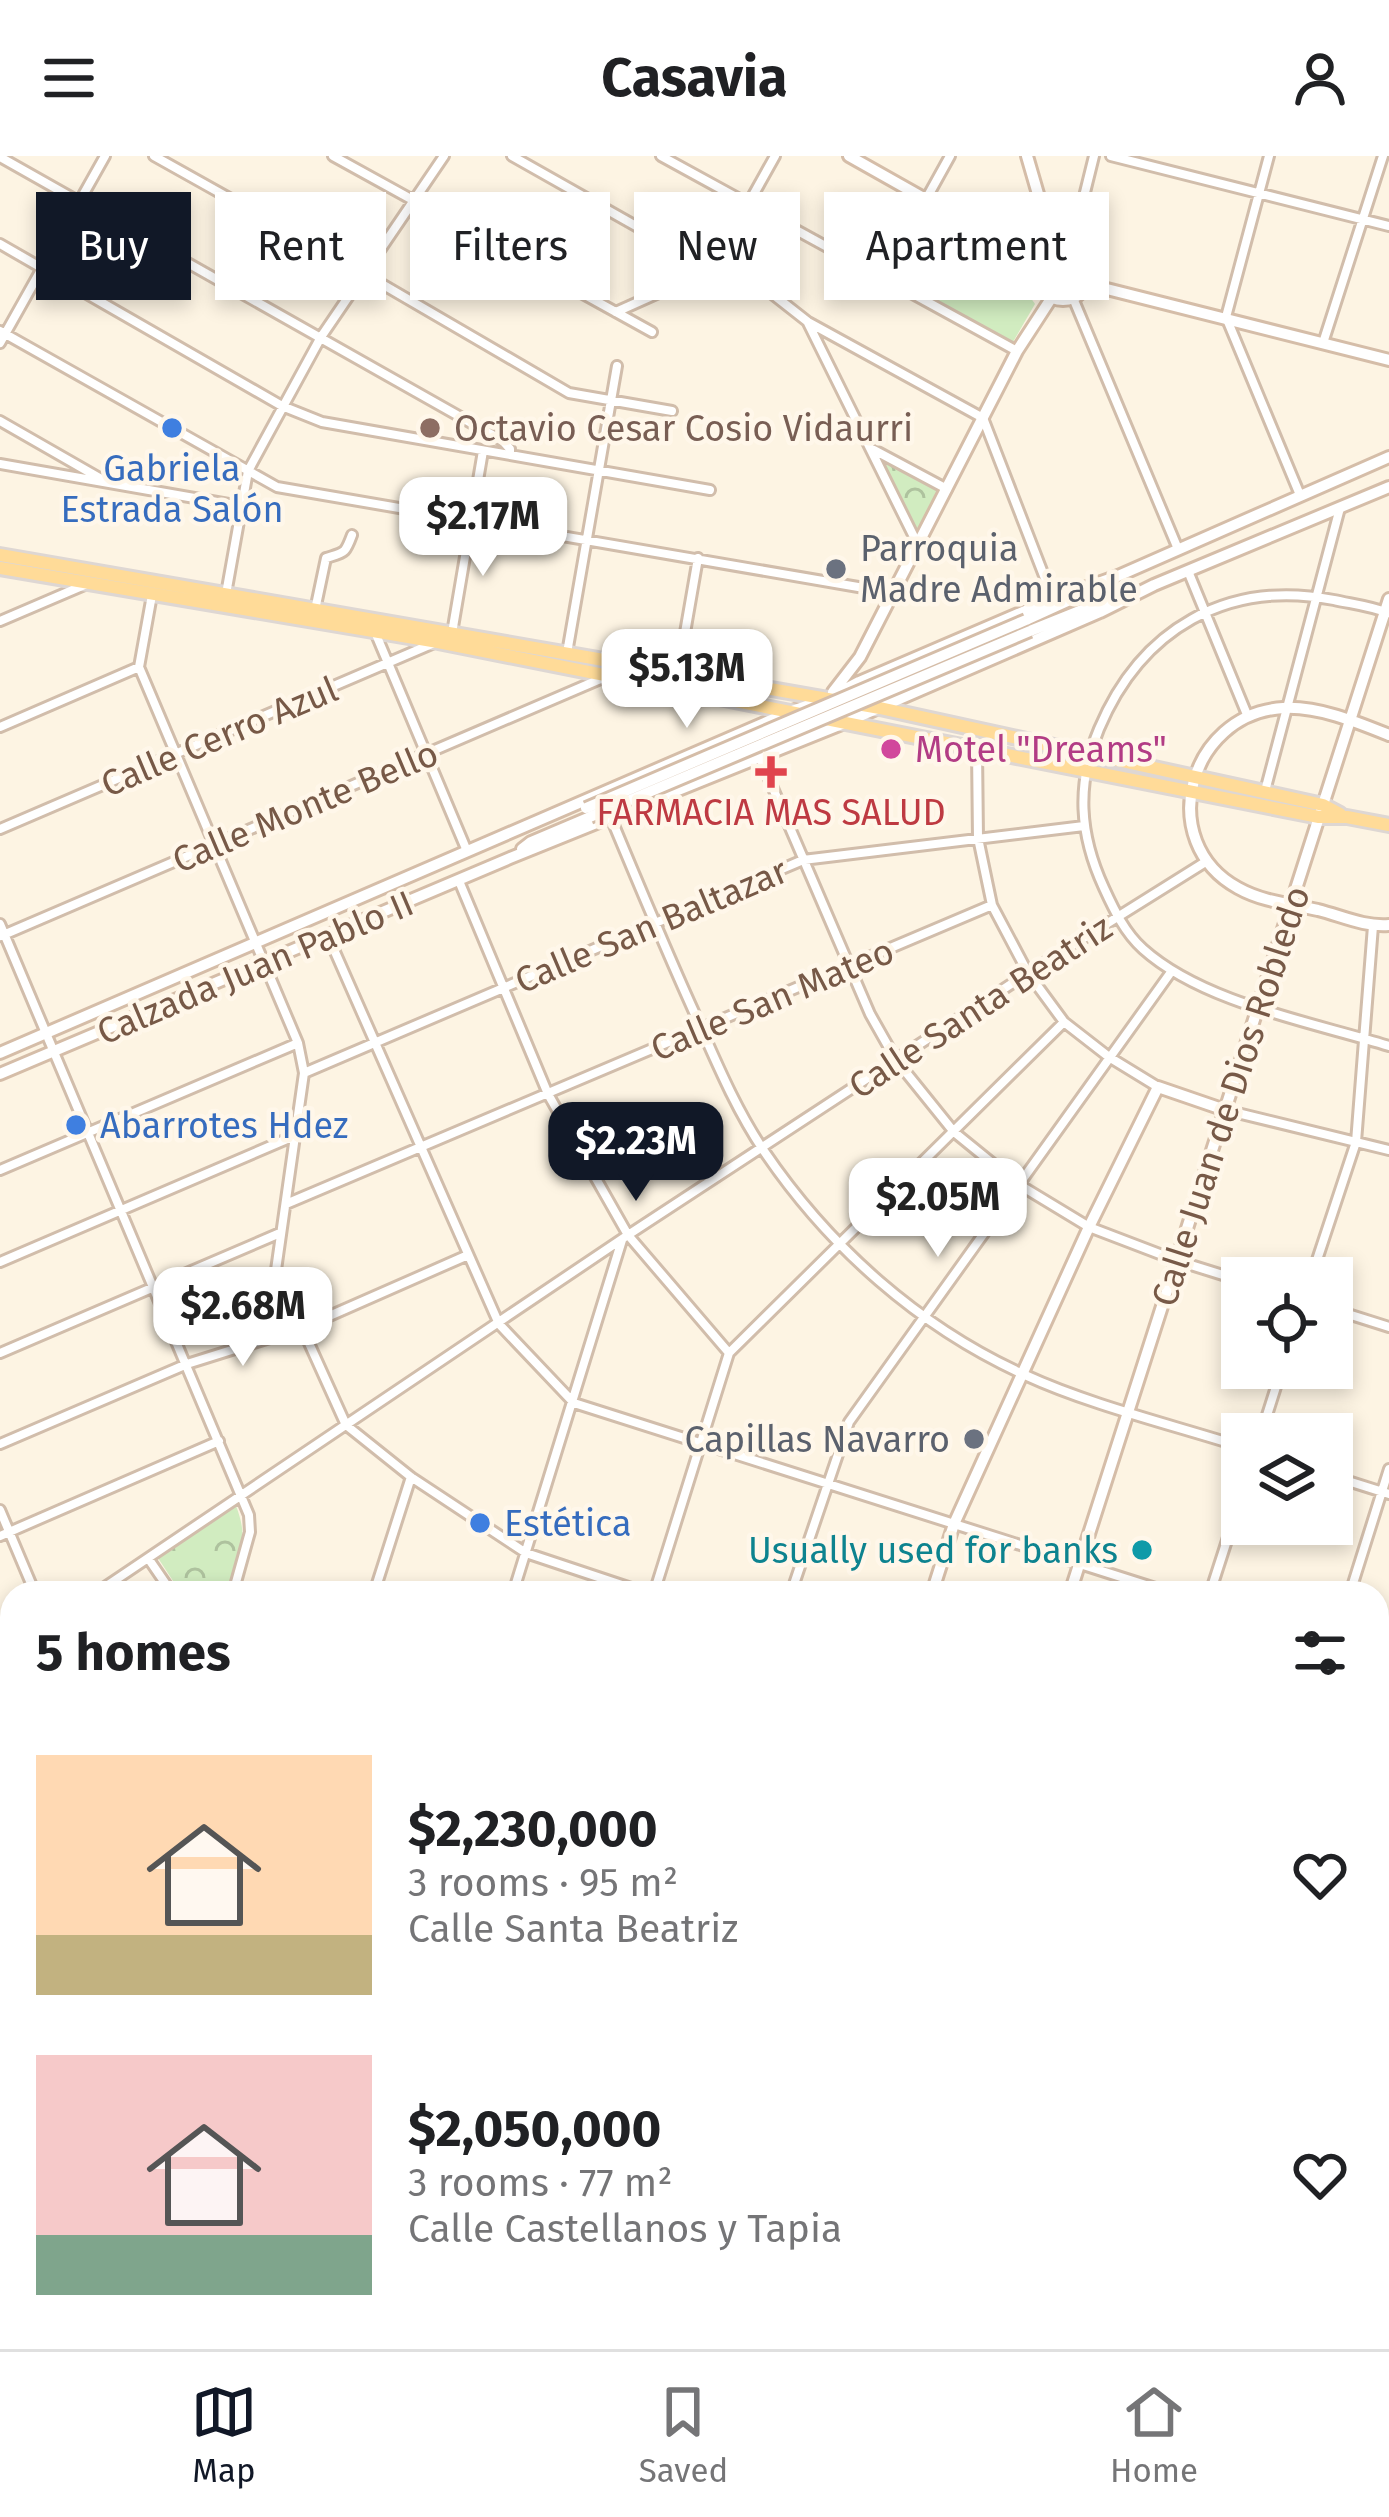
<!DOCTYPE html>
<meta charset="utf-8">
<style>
:root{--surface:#fff;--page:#f6f6f6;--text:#202124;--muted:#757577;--line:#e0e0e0;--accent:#111827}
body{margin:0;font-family:"Fira Sans",sans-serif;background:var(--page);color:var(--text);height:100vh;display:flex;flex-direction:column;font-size:45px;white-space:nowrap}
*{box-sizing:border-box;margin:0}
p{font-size:39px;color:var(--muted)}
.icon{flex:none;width:66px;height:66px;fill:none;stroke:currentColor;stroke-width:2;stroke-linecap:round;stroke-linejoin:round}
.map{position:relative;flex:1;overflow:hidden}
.sheet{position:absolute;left:0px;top:1425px;width:1389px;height:768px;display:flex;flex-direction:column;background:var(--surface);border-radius:36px 36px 0 0;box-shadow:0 6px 18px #0003}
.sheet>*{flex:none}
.top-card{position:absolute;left:36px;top:36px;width:1317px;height:108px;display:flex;gap:24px}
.buttons{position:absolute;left:1221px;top:1101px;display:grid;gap:24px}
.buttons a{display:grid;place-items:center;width:132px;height:132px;border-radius:0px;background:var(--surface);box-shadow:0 6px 18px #0003;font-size:60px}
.price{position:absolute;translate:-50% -102px;padding:0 27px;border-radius:24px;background:#fff;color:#222;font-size:39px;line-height:78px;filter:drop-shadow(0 3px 6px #0008)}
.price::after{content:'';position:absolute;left:50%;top:72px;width:36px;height:27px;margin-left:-18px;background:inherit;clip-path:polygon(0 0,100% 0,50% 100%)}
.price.current{background:var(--accent);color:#fff}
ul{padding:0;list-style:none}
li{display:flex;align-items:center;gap:36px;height:300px;padding:0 36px}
li span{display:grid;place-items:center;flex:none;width:336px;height:240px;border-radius:0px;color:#555}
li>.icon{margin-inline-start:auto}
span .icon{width:144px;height:144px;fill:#fffc;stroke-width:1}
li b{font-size:51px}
h2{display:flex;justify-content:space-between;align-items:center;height:144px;padding:0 36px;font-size:51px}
.chip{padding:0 42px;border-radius:0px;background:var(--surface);box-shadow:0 6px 18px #0003;font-size:42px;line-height:108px}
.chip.current{background:var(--accent);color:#fff}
header{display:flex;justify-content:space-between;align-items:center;height:156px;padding:0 36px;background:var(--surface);font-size:54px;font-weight:700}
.dock{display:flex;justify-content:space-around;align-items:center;height:168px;border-top:3px solid var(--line);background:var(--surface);font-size:33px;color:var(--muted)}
.dock a{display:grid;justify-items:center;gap:6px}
.dock .current{color:var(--accent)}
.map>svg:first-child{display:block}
</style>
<header><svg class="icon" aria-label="menu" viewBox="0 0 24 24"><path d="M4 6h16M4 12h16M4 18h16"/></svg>Casavia<svg class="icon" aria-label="person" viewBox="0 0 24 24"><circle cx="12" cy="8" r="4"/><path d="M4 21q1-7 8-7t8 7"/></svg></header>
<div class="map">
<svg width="1389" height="2193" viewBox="0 0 1389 2193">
<defs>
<pattern id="park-crowns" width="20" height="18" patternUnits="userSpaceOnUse" patternTransform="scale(3)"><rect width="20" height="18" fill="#d1ecc0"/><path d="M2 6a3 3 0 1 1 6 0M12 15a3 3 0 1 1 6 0" fill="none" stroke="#aec29e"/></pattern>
</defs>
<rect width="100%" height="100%" fill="#fdf4e3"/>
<path fill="url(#park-crowns)" d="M880 303 941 335 918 378Z
M236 1350C250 1385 239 1403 228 1437H181L158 1402Z"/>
<path fill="#d1ecc0" d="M929 58 1022 110 1024 132 1035 148 1013 186 895 121Z
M1043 119a20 20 0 1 1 40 0a20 20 0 1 1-40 0Z
M0 1726 12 1730V1894L0 1889Z"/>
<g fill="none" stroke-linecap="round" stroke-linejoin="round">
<defs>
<path id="street" d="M154 0 363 117 569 237 672 255
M333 0 652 176
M512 0 712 113 766 133 808 166 983 262 1053 443
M661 0 1017 195
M1111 0 1389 70
M1269 0 1226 161 1300 339
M0 1 503 285 510 293V299
M0 88 282 250 322 266 710 334
M1071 93 1094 0
M883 121 950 0
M1073 142 1178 393
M616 156 712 113 775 0
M808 167 918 389
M0 175 277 331 893 437
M0 187 105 0
M1323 187 1383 0
M0 265 103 324
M874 294 947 333
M0 308 240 350
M1188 415 1248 561
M226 438 248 315 321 181 444 0
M152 439 139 511 298 887 304 917 276 1114 346 1269 411 1321 526 1397 646 1437
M315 454 326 402C345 396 345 398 352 379
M1388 457C1371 450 1352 448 1334 444 1227 423 1141 473 1099 573 1076 628 1079 678 1104 732 1114 754 1125 777 1143 793 1203 847 1312 866 1389 890
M0 465 89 427
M375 476 467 695
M452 477 483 295
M567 497 617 210
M678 517 698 402
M0 571 139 511
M977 594 978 682 992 749 1028 817 1064 866 1109 901 1158 931
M760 602 870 858 896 904 954 976 1018 1028 1089 1071 1178 1105 1242 1125
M1265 635 1340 352
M611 662C638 727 665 792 694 856 715 903 735 952 764 995 829 1091 919 1171 1025 1219 1090 1249 1173 1269 1242 1291
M0 673 434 487
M459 725 548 938 628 1079 729 1197
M0 768 249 1359 250 1376 233 1437
M1 780 605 521
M328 780 499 1168 574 1247 1171 1437
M304 917 803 704 1084 670
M1225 954 1389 994
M0 1014 298 887
M286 1048 992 749
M0 1106 294 980
M1311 1122 1356 986 1373 770
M1332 1153 1389 1171
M0 1197 280 1077
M1261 1278 1282 1212
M0 1288 187 1208 302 1172 468 1099
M1332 1320 1389 1338
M0 1354 35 1437
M0 1380 219 1285
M148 1402 172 1437
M96 1437 628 1079 1028 817 1207 705
M374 1437 411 1321
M513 1437 622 1084
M654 1437 729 1197 1064 866
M791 1437 849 1266 1171 816
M1210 1437 1242 1338
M1350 1437 1389 1313
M0 1502 12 1494
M1377 1503 1389 1507
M0 1622 12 1626
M0 1718 12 1721
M1377 1727 1389 1731
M1377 1800 1389 1760
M1377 1895 1389 1899
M0 1898 12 1902
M0 1981 12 1985
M0 2054 12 2058
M1377 2062 1389 2066
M0 2165 12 2127
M168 2181 211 2193
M698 2181 736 2193
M1228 2181 1268 2193
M133 2193 137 2181
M270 2193 274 2181
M412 2193 416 2181
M548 2193 552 2181
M969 2193 973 2181
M1109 2193 1113 2181"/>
<path id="secondary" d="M849 0 1039 107
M1027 0 1054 93
M1037 118a26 26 0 1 1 52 0a26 26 0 1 1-52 0Z
M1087 128 1389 204
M1026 464 1072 443
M1030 475 1122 438
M833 536 860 501 1017 195 1052 141
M1389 579C1357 566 1318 550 1283 552 1188 558 1154 686 1238 732 1263 746 1291 748 1318 754 1342 760 1364 771 1389 769
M522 693 531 686 590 661
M0 897 792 555 827 543 859 526 1053 443 1118 420 1389 301
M0 918 510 702 844 567 1100 456 1154 429 1389 331
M932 1437 954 1368 1089 1071 1158 931 1225 954
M1070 1437 1389 443
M688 2193 692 2181
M828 2193 831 2181"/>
<path id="primary" d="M0 399 880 552 1323 649 1340 658
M0 412 438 486 1319 661H1347L1389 669"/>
</defs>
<use href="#street" stroke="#d1bdab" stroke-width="14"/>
<use href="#secondary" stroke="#d5bda8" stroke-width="16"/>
<use href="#primary" stroke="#ded7d3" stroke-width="18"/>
<use href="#street" stroke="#fff" stroke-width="8"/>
<use href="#secondary" stroke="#fff" stroke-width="10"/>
<use href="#primary" stroke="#ffdb98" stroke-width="12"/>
<defs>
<path id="secondary-bridge" d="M586 652 1026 464
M590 661 1030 475"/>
</defs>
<use href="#secondary-bridge" stroke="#d5bda8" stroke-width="16" stroke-linecap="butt"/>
<use href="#secondary-bridge" stroke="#fff" stroke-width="10"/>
</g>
<g fill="#3f7fe0" stroke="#fff7ea" stroke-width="4.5">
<circle cx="172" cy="272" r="12"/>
<circle cx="76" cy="969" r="12"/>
<circle cx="480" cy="1367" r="12"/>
</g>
<circle fill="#8d6e63" stroke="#fff7ea" stroke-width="4.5" cx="430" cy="272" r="12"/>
<g fill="#6b7280" stroke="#fff7ea" stroke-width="4.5">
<circle cx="836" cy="413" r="12"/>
<circle cx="974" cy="1283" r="12"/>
</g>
<circle fill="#d1479c" stroke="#fff7ea" stroke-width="4.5" cx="891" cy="593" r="12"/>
<path fill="#e0444e" stroke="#fff7ea" stroke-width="4.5" d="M765 598h12v12h12v12h-12v12h-12v-12h-12v-12h12z"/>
<circle fill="#0f9aa8" stroke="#fff7ea" stroke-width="4.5" cx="1142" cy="1394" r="12"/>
<g text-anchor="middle" stroke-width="9" stroke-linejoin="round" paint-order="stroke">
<g font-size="36" fill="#785e54" stroke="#fff7ea" text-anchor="start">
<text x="454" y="285">Octavio Cesar Cosio Vidaurri</text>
</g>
<g font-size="36" fill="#366cbe" stroke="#fff7ea" text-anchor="start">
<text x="172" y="325" text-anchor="middle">Gabriela<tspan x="172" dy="41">Estrada Salón</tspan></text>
<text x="100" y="982">Abarrotes Hdez</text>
<text x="504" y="1380">Estética</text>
</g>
<g font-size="36" fill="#5b616d" stroke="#fff7ea" text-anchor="start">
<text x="860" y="405">Parroquia<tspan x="860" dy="41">Madre Admirable</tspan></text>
<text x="950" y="1296" text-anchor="end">Capillas Navarro</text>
</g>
<g font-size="36" fill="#775947" stroke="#fff7ea">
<text transform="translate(219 580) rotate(-23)" y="13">Calle Cerro Azul</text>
<text transform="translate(305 650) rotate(-23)" y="13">Calle Monte Bello</text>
<text transform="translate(651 769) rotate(-23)" y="13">Calle San Baltazar</text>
<text transform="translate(255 811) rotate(-23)" y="13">Calzada Juan Pablo II</text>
<text transform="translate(772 843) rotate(-23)" y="13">Calle San Mateo</text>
<text transform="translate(980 850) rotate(-33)" y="13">Calle Santa Beatriz</text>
<text transform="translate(1230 940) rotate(-72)" y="13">Calle Juan de Dios Robledo</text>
</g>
<g font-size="36" fill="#b23c85" stroke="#fff7ea" text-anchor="start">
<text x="915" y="606">Motel "Dreams"</text>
</g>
<g font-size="36" fill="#be3a42" stroke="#fff7ea">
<text x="771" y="669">FARMACIA MAS SALUD</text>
</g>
<g font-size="36" fill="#0d838f" stroke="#fff7ea" text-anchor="end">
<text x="1118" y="1407">Usually used for banks</text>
</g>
</g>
</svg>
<div class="buttons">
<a><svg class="icon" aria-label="locate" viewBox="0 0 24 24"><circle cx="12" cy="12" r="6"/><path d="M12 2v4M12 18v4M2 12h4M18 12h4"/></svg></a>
<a><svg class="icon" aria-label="layers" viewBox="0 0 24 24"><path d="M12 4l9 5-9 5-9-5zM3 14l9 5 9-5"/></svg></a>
</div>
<b class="price" style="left:483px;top:423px">$2.17M</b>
<b class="price" style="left:687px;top:575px">$5.13M</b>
<b class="price current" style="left:636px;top:1048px">$2.23M</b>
<b class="price" style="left:938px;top:1104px">$2.05M</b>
<b class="price" style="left:243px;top:1213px">$2.68M</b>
<div class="top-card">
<a class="chip current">Buy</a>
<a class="chip">Rent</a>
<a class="chip">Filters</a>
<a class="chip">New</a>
<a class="chip">Apartment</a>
</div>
<section class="sheet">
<h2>5 homes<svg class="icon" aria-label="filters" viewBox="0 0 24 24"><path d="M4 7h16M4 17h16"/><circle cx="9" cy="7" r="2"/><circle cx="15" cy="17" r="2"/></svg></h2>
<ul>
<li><span style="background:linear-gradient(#ffd9b3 75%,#c2b280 0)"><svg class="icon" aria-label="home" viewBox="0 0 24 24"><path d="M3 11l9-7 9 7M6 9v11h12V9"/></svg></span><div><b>$2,230,000</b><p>3 rooms · 95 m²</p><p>Calle Santa Beatriz</p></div><svg class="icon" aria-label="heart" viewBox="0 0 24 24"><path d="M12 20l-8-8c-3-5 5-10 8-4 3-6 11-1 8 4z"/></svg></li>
<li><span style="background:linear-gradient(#f6c9c9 75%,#7fa58c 0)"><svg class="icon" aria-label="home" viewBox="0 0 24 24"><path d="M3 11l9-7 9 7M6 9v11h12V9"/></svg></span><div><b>$2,050,000</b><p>3 rooms · 77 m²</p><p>Calle Castellanos y Tapia</p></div><svg class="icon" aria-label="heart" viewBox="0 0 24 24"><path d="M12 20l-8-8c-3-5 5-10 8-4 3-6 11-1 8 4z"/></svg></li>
</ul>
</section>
</div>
<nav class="dock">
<a class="current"><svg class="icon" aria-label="map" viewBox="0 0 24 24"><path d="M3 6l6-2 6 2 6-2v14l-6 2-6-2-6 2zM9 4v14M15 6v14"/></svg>Map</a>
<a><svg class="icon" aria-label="saved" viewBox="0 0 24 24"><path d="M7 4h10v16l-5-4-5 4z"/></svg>Saved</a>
<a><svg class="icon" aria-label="home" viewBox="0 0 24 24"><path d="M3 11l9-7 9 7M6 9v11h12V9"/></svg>Home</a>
</nav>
